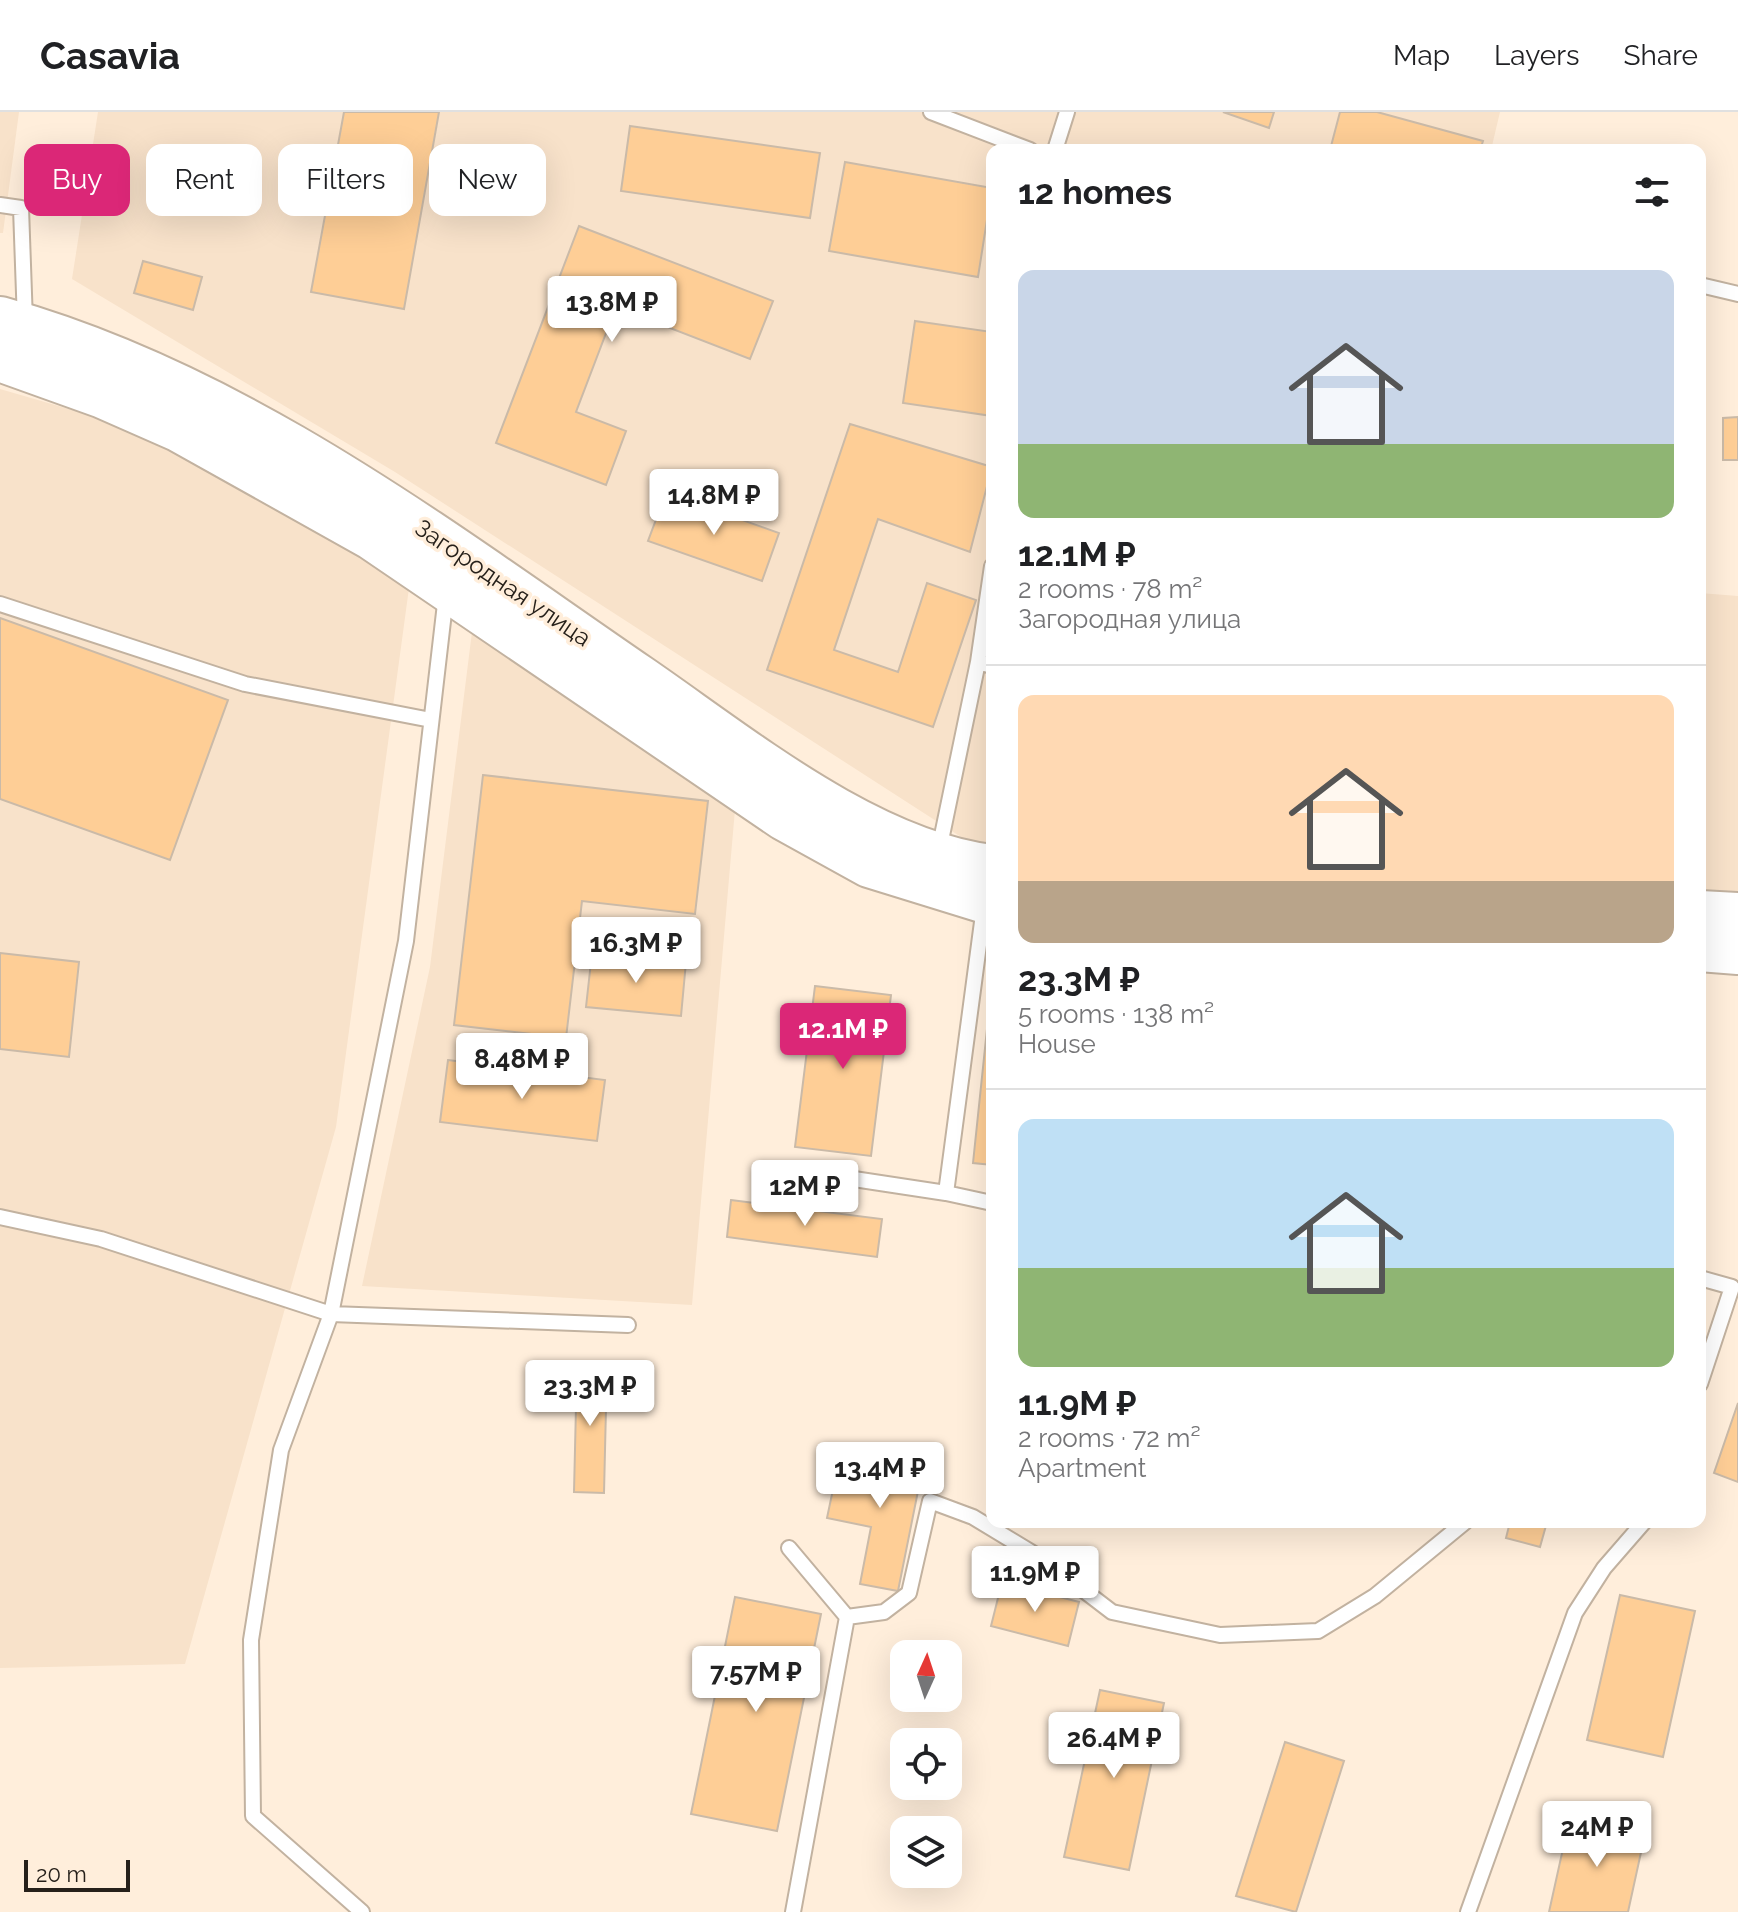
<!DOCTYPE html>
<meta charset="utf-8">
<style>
:root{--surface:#fff;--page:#f6f6f6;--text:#202124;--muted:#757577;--line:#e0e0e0;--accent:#db2777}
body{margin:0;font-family:Raleway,sans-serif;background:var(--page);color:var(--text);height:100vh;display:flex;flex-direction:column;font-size:30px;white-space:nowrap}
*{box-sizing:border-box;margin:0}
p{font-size:26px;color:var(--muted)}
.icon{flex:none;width:44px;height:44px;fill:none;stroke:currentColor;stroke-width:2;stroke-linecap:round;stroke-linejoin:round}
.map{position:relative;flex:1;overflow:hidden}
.side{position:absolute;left:986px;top:32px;width:720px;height:1384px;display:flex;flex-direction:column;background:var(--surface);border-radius:16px;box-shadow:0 8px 32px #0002}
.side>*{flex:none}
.top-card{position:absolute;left:24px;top:32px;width:760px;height:72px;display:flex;gap:16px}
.needle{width:52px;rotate:3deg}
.controls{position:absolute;left:890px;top:1528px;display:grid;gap:16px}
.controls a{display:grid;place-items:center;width:72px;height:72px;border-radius:16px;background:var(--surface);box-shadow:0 8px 32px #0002;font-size:40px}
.scale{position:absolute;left:24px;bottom:20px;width:106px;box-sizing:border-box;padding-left:8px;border:4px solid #26201a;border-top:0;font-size:22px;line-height:28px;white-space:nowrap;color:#26201a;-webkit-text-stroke:6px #ffeedb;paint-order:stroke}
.price{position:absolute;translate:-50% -68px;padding:0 18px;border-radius:8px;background:#fff;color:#222;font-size:26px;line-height:52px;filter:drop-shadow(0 2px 4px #0008)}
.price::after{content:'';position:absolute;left:50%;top:48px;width:24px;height:18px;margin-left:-12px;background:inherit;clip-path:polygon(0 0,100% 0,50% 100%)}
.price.current{background:var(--accent);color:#fff}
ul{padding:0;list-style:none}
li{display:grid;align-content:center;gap:16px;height:424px;padding:0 32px}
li+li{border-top:2px solid var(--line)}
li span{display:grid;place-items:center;height:248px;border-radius:16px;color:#555}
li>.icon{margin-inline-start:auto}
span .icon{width:144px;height:144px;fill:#fffc;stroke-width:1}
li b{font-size:34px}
h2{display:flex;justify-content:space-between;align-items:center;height:96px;padding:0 32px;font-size:34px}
.chip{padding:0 28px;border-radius:16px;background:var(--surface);box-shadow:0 8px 32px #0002;font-size:28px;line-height:72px}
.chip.current{background:var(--accent);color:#fff}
header{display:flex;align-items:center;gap:48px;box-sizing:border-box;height:112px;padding:0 40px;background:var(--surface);border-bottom:2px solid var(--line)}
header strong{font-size:38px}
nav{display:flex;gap:44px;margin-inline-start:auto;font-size:28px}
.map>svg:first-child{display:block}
</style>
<header>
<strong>Casavia</strong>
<nav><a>Map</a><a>Layers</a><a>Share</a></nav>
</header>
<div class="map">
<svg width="1738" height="1800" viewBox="0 0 1738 1800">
<rect width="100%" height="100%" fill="#ffeedb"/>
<path fill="#f8e2ca" d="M0 0H19L3 121H0Z
M98 0H1500L1491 38H992V735L975 734 395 360 72 167Z
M0 277 186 331 409 476 336 1015 185 1552 0 1556Z
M1700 481 1738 484V787L1700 785Z
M474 504 736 686 692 1193 362 1174 430 855Z"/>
<path fill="#fece96" stroke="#cabaa8" stroke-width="2" d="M344 0H439L404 197 311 180Z
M1223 0H1274L1269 16Z
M1340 0H1377L1483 29 1480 38H1330Z
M630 14 820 41 810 106 621 79Z
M845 50 992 76 978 165 829 139Z
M579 114 773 189 750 247 616 195 576 300 626 319 606 373 496 331Z
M143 149 202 165 193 198 134 181Z
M915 209 992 220V304L903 291Z
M1738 305V348H1723V306Z
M850 312 992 355 970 440 878 407 834 538 898 560 927 471 976 488 933 615 767 558Z
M666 381 779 421 762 469 648 429Z
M0 506 228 588 170 748 0 687Z
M483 663 708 689 695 802 582 789 566 926 454 913Z
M0 841 79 850 69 945 0 937Z
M592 841 686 850 681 904 586 895Z
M815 874 891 883 871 1044 795 1035Z
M989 898H992V1053L973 1051Z
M448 948 605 968 597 1029 440 1010Z
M731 1088 882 1107 877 1145 727 1125Z
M577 1252 607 1253 604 1381 574 1380Z
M1738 1291V1370L1714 1361Z
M887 1337 925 1344 898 1479 860 1472 871 1415 827 1406 840 1344 884 1352Z
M1510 1410H1547L1540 1435 1506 1426Z
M1002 1470 1079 1490 1068 1534 991 1514Z
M1620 1483 1695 1499 1663 1645 1587 1628Z
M735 1485 821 1502 777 1719 691 1702Z
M1100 1578 1164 1591 1129 1758 1064 1745Z
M1285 1630 1344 1649 1296 1800 1236 1784Z
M1570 1705 1645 1722 1628 1800H1549Z"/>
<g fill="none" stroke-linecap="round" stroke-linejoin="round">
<defs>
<path id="lane" d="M931 0 1030 38
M1055 38 1067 0
M0 93 21 96 25 210
M1700 173 1738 182
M992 454 978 550 992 554
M0 492 245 572 431 608
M939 738 978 550
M984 795 946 1081 992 1091
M821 1062 946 1081
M0 1105 101 1127 331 1202 628 1213
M1700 1166 1732 1175 1700 1272
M789 1436 847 1505 884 1500 909 1481 930 1389 973 1405 1044 1448 1112 1500 1220 1523 1318 1519 1375 1484 1465 1410
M362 1800 253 1704 251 1528 281 1338 331 1202 406 829 446 483
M793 1800 847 1505
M1468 1800 1575 1501 1604 1456 1644 1410"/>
<path id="primary" d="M0 207C238 273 439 428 639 565 741 635 868 740 992 755
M0 247 103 284 178 317 371 425 784 706 869 753 992 791
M1700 801 1738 803
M1700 837 1738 840"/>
</defs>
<use href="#lane" stroke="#c2b2a0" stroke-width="18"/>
<use href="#primary" stroke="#c2b2a0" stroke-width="48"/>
<use href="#lane" stroke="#fff" stroke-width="14"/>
<use href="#primary" stroke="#fff" stroke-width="44"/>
</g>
<g text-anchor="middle" stroke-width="7" stroke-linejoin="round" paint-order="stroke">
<g font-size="24" fill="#26201a" stroke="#ffeedb">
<text transform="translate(503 471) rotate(34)" y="8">Загородная улица</text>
</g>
</g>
</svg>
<div class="controls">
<a><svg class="needle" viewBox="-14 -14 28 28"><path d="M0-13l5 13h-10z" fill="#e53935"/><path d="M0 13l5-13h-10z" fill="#757577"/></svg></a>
<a><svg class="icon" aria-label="locate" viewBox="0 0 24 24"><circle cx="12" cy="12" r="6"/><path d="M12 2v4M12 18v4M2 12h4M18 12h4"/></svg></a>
<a><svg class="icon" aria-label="layers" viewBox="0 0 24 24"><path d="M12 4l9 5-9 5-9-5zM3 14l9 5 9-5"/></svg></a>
</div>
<div class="scale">20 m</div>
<b class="price" style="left:612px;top:232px">13.8M ₽</b>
<b class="price" style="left:714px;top:425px">14.8M ₽</b>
<b class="price" style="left:636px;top:873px">16.3M ₽</b>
<b class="price current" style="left:843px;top:959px">12.1M ₽</b>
<b class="price" style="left:522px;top:989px">8.48M ₽</b>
<b class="price" style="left:805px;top:1116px">12M ₽</b>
<b class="price" style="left:590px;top:1316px">23.3M ₽</b>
<b class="price" style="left:880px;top:1398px">13.4M ₽</b>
<b class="price" style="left:1035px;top:1502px">11.9M ₽</b>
<b class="price" style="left:756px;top:1602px">7.57M ₽</b>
<b class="price" style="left:1114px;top:1668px">26.4M ₽</b>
<b class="price" style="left:1597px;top:1757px">24M ₽</b>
<div class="top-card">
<a class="chip current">Buy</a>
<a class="chip">Rent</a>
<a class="chip">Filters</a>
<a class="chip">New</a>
</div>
<section class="side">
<h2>12 homes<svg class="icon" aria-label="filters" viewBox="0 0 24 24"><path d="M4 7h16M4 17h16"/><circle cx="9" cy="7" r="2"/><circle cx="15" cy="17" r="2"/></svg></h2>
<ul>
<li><span style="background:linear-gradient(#c9d6e8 70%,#8fb573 0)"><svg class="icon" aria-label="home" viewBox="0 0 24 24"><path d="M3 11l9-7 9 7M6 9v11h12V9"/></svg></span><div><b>12.1M ₽</b><p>2 rooms · 78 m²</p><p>Загородная улица</p></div></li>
<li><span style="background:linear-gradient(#ffd9b3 75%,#b9a48a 0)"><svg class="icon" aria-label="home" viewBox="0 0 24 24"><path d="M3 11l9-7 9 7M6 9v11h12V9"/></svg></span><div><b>23.3M ₽</b><p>5 rooms · 138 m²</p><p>House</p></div></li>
<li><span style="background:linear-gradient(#bfe0f5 60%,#8fb573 0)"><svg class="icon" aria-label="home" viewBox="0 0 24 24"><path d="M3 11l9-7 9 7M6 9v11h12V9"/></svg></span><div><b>11.9M ₽</b><p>2 rooms · 72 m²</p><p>Apartment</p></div></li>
</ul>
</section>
</div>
